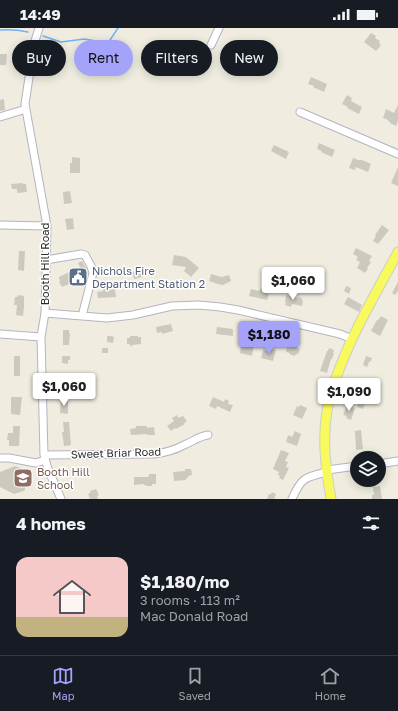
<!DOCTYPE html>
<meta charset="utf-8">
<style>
:root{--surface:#171b24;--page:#20242c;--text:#f1f3f6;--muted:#9ea1a6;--line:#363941;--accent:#a5a2fa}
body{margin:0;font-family:"Golos Text",sans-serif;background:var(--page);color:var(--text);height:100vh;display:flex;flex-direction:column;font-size:15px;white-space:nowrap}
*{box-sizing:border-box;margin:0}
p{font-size:13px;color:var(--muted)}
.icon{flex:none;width:22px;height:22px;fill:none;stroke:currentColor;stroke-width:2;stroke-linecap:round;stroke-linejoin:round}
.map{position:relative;height:471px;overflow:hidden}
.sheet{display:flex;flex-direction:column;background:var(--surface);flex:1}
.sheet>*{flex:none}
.banner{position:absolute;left:12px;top:12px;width:374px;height:36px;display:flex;gap:8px}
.controls{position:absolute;left:350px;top:423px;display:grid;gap:8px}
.controls a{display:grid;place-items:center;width:36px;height:36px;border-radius:50%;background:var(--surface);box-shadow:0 2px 10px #0003;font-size:20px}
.price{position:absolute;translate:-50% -34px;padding:0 9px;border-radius:4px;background:#fff;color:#222;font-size:13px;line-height:26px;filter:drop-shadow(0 1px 2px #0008)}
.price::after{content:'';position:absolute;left:50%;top:24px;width:12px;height:9px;margin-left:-6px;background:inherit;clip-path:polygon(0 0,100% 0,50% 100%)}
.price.on{background:var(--accent);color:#111}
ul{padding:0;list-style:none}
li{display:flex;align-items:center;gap:12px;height:100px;padding:0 16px}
li span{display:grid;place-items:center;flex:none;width:112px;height:80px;border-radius:12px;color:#555}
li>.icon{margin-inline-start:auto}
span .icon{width:48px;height:48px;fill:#fffc;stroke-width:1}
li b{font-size:17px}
h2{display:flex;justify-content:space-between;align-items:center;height:48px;padding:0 16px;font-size:17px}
.tag{padding:0 14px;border-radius:18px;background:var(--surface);box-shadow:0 2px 10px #0003;font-size:14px;line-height:36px}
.tag.on{background:var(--accent);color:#111}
.status{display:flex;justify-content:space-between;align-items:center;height:28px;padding:0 20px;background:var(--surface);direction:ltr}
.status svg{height:11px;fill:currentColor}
.menu{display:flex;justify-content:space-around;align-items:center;height:56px;border-top:1px solid var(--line);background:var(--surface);font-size:11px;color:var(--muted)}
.menu a{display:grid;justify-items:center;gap:2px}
.menu .on{color:var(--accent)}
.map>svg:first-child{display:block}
</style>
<div class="status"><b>14:49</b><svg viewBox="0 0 49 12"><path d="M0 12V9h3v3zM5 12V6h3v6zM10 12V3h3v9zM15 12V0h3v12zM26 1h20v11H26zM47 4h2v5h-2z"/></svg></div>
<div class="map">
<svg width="398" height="471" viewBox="0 0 398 471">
<rect width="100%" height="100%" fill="#f0ede0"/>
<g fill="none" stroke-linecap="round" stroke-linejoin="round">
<path stroke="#6fb2f6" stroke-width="1.5" d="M0 2C10 1 19 2 28 4
M43 8 61 14 84 11 108 15 118 0"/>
</g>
<path fill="#ccc9bf" d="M371 5 376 8 375 10 380 13 379 15 381 17 376 23 364 14Z
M259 12 273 19 265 34 257 30 259 27V24H258L259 20 256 18Z
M0 26H7L6 37H0Z
M311 49 327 56 324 64 313 59 314 58 308 56Z
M347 67 352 70 351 73 362 79 359 86 347 80 348 79 342 76Z
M4 71 5 82 0 83V72Z
M398 77V93L396 98 390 95V94L388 93V92L383 90 386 81 394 85Z
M319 115 335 122 332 129 321 124 322 123 317 121Z
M274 117 289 124 286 131 271 123Z
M72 129 80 130V145H70V135H72Z
M353 130 358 132H362L371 136 368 144 356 139 355 142 349 140Z
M398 139V158L391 155Z
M23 155V156H26L27 164 17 165V161H12L11 156Z
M70 163 72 175 64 176 63 164Z
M73 190 74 201 67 202 65 191Z
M382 197 389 202 378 216 373 213 376 208 375 207Z
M356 220 372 228 369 233 371 234 367 240 368 241 365 245 357 240 360 234 356 232 358 229 353 226Z
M19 223H25L24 243 18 242Z
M174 227 186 229 199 240 191 249 184 243 186 239 172 237Z
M82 233 86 240 88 245 87 247 69 255V256L62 259 59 254H60L59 249 80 239 78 235Z
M143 238 146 248 134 251 132 244 138 242 137 239Z
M211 246 222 249 229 247 231 253 223 257 218 256 209 253Z
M398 254V263L395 267 392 265Z
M262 257 269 259 267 266H269L267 272 249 268 251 261 259 263 260 261H261Z
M346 258 351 260 349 266 344 263Z
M103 259H107V262L115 261 116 269 98 270 97 264 103 263Z
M18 267 24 268V279L23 288 16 287 17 277H14L15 269H17Z
M286 267 298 270V269L302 270V272L303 273 302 278 292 276 291 279 285 277 286 274H285Z
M348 269 362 277 359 284 344 276Z
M381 288 388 292 380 308 371 303 377 292H378Z
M171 296 173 303 162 306V304L157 305 156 299Z
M217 299 233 301V308L216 306Z
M63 302H69V305H70L69 317H63Z
M107 308H111L114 309 113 315 107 314Z
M130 308H138V309H141V316L132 317V319L129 316H127V310H130Z
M248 316 254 317 252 328 240 325 241 317 248 318Z
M291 317 297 319V320L300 321 298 326H296L295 328 289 326 290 325 286 324 287 319 291 320Z
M102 320H108V325H102Z
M329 320 334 322 333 325H334L332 331H331L327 345 320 343 327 323H328Z
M270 321 276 322 273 333 261 330 263 322 270 324Z
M14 328H20V348H14Z
M62 328H70V332H68V336L62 335Z
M366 328 372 330 371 333 369 334 367 339 363 337Z
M64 345H69V361L62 360V352H64Z
M11 369H22L20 387 11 386Z
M213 369 224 374 225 371 229 373 228 376 233 377 230 384 217 378 216 381 209 378Z
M61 372 68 373V386L60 385Z
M359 373 365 375 363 381 357 379Z
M300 377 307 380 302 391 293 387 297 378 299 379Z
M347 377 355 380 351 392 346 390 347 388 343 387Z
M177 387 178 390 183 388 187 393 184 395 185 396 176 401 175 400 171 403 167 398 174 393 172 390Z
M63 394H69L71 417 64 418 62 404H64Z
M13 398H20L19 418H9V412H7L8 405H13Z
M136 398H147V400L154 399 155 407H147V406L131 407 130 401 136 400Z
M361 402 363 421 356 422 355 403Z
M295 403 301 406 297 418 286 414 288 407 292 409Z
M281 422 289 425 285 433 288 434 286 439 289 440 283 452 279 450 280 448 278 447 279 444 273 441Z
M15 438 25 442 29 453 24 463 14 466 0 459V444Z
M185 441H191L192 447 188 448V450H186V452L174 453 173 444 185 443Z
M149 446H156V456H152V458H146V457H144V456L134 457V449H148L149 448Z
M380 458 382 471H372V467H374L373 459Z
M96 461 99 467 97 468 98 471H90L88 466 90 465V463Z
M272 464 276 466 274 471H267L269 466H271Z"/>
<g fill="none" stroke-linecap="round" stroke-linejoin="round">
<defs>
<path id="minor" d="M39 0 34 16 25 76 47 198 45 285 41 309 44 427 48 441 61 471
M211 17 219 0
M300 84 398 126
M0 89 26 81
M0 197 47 198
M46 232 81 226 85 227 91 238 93 245 82 288
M45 285 107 290 133 287 172 278 199 277 220 279 238 282 340 306 352 311
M0 306 41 309
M44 427 153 426C164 425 175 422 184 417 192 414 199 408 208 407
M0 430H9L36 435 45 432
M379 436 398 433
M327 442 357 438
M292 471C301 450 305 449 327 444"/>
<path id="major" d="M331 471C326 442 322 412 327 383 328 374 331 365 334 356 349 310 375 267 398 224"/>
</defs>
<use href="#minor" stroke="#b4b4c2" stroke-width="9"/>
<use href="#major" stroke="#cdcdcd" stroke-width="11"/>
<use href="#minor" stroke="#fff" stroke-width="7"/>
<use href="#major" stroke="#f8f95c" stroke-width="9"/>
</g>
<defs>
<symbol id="civic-square" viewBox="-11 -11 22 22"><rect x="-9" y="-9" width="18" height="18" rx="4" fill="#5c6f8a" stroke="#fff"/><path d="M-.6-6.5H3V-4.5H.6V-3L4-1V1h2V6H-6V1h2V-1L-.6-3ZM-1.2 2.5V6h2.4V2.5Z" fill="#fff"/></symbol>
<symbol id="school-square" viewBox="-11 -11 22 22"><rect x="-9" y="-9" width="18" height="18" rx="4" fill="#8d6e63" stroke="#fff"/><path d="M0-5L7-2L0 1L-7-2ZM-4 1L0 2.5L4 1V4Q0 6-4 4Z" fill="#fff"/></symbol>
</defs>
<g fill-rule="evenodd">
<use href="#civic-square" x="67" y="238" width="22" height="22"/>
<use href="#school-square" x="12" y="439" width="22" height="22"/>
</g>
<g text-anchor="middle" stroke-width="3" stroke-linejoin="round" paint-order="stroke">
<g font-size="11" fill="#2e2e2e" stroke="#fff">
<text transform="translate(45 236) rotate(-90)" y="4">Booth Hill Road</text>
<text transform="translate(116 425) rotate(-2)" y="4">Sweet Briar Road</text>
</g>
<g font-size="11" fill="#4e5e75" stroke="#fff" text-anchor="start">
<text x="92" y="247">Nichols Fire<tspan x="92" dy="13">Department Station 2</tspan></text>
</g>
<g font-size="11" fill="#785e54" stroke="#fff" text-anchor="start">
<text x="37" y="448">Booth Hill<tspan x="37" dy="13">School</tspan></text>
</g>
</g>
</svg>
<div class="controls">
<a><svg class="icon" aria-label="layers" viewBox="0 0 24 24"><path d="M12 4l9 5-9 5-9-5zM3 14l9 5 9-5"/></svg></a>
</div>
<b class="price" style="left:293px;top:273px">$1,060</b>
<b class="price on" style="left:269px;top:327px">$1,180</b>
<b class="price" style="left:64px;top:379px">$1,060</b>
<b class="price" style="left:349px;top:384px">$1,090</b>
<div class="banner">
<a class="tag">Buy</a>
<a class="tag on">Rent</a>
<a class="tag">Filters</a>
<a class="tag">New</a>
</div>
</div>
<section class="sheet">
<h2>4 homes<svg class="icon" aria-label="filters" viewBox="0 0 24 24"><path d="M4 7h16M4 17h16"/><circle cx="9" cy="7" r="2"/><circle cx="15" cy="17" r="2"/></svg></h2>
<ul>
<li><span style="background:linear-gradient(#f6c9c9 75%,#c2b280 0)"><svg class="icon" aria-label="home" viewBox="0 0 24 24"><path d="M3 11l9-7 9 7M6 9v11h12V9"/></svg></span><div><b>$1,180/mo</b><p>3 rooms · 113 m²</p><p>Mac Donald Road</p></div></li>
</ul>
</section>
<nav class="menu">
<a class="on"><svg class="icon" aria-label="map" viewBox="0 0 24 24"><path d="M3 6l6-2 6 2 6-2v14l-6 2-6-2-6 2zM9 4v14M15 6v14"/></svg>Map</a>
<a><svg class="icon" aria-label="saved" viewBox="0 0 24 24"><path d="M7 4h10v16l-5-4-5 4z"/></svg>Saved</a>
<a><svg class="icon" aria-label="home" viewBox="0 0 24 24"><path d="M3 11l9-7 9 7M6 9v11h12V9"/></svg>Home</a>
</nav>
